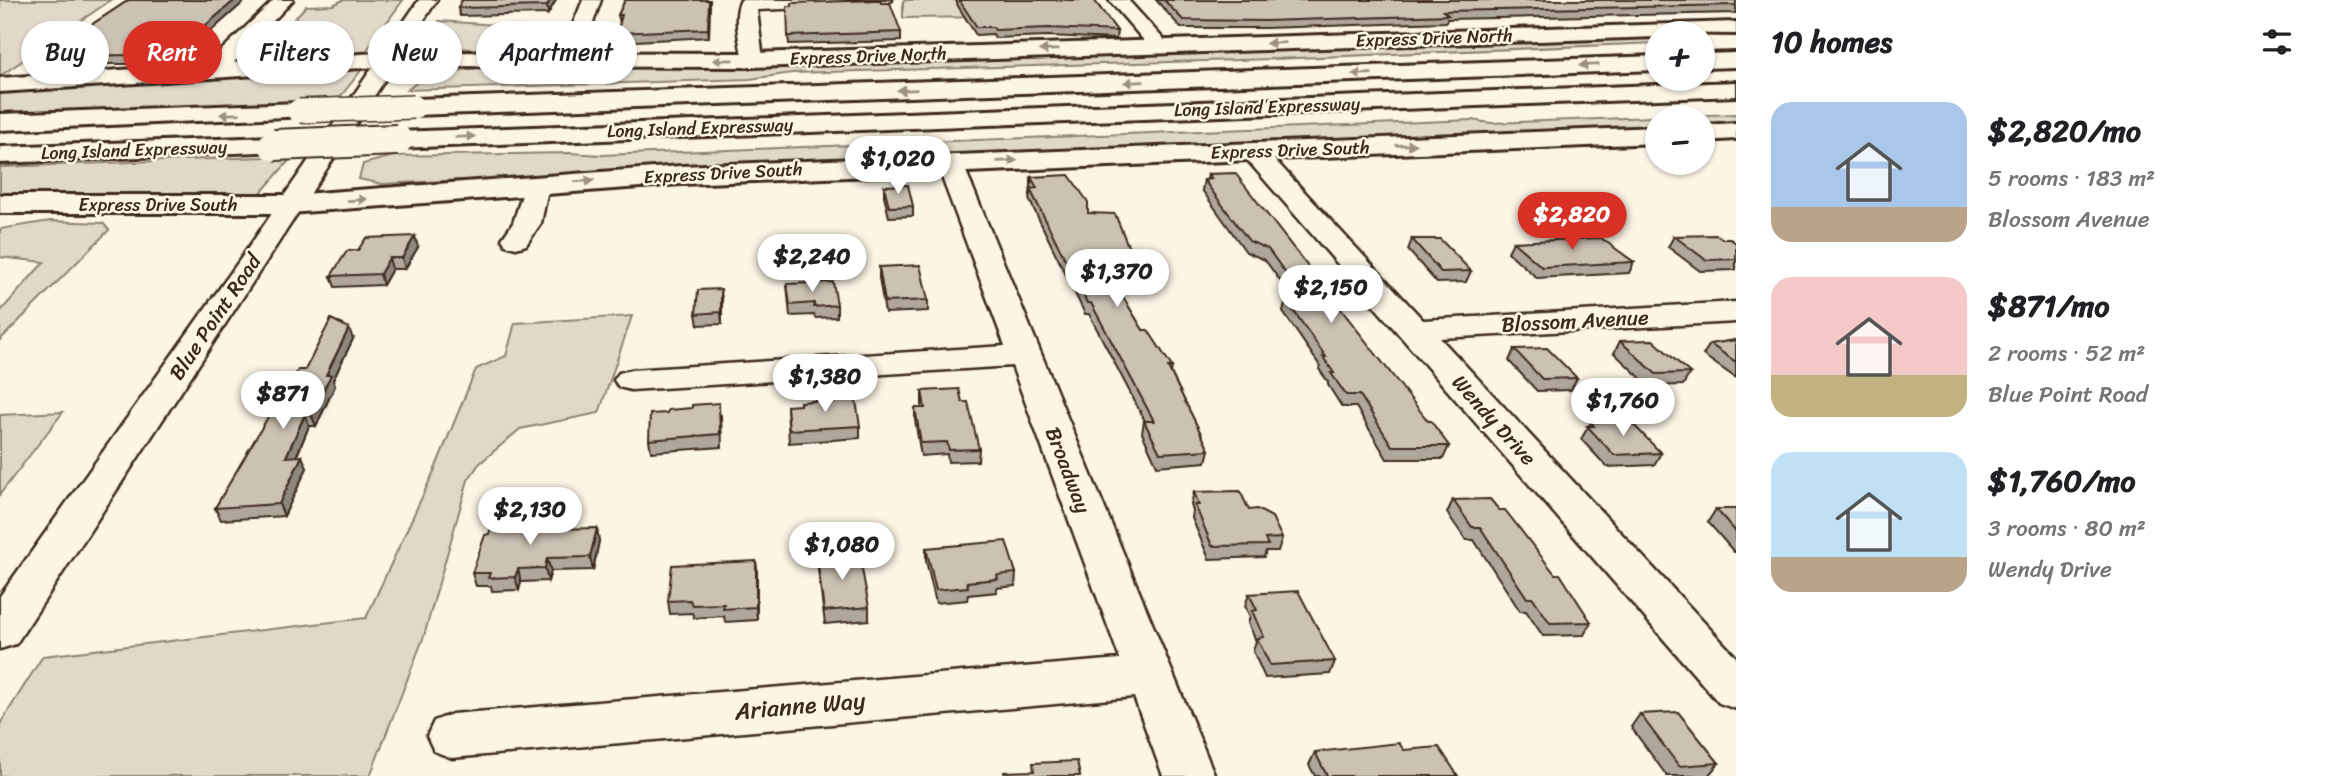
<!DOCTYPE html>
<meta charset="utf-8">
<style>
:root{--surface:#fff;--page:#f2f2f2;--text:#202124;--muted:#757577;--accent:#d93025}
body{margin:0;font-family:Sriracha,sans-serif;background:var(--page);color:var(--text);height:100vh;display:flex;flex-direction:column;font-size:26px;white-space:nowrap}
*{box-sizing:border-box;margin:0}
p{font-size:23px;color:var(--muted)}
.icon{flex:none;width:38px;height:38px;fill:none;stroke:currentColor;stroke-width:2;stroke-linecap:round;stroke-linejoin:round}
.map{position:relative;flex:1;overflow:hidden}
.sheet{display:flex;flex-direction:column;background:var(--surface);width:595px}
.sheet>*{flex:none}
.guide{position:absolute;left:21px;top:21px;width:665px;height:63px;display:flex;gap:14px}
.buttons{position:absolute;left:1645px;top:21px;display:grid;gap:14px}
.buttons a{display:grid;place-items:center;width:70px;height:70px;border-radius:50%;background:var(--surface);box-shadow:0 2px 5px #0004;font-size:35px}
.price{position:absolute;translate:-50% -60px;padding:0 16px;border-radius:24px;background:#fff;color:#222;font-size:23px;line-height:46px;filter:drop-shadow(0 2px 4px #0008)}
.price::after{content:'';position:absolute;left:50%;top:42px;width:21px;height:16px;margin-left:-10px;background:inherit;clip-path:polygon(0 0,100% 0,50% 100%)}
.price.selected{background:var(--accent);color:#fff}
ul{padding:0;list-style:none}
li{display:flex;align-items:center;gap:21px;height:175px;padding:0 35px}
li span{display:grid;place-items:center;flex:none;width:196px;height:140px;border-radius:21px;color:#555}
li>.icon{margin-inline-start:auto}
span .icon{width:84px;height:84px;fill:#fffc;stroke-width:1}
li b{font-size:30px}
h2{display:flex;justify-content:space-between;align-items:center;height:84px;padding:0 35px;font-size:30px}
.pill{padding:0 24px;border-radius:32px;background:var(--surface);box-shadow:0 2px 5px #0004;font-size:24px;line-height:63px}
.pill.selected{background:var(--accent);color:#fff}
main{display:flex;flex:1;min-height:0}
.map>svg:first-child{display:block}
</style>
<main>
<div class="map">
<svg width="1736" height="776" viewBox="0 0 1736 776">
<rect width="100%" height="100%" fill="#fcf5e5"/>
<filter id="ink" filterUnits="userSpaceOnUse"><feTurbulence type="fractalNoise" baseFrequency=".0143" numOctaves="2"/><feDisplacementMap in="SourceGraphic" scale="14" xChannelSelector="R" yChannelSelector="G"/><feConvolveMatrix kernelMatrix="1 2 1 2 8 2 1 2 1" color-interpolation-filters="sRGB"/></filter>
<g filter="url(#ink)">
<path fill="#e0d8c8" stroke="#8e8173" stroke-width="2" d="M0 0H111L0 76Z
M343 0H403L364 54 279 57 263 53 306 6 333 5Z
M908 0H1000L1001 17 903 18V1Z
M439 21 567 30 545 48 496 50 431 47Z
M1657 36V43L1273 59 792 73 750 79 407 90 427 75 477 68 722 67Z
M363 68 337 101 0 114V90Z
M1736 114V123L1703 124V117H1657V126L694 164 523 177 382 184 359 179 363 164 393 156 569 153 602 155 1472 120 1490 123Z
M293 156 259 195 0 197V167Z
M50 221 103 223 109 230 0 340V312L44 262 0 257V229Z
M632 316 599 413 520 429 479 464 468 480 424 636 370 776H0V724L43 656 366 618 435 469 476 369 506 356 515 323Z
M63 412 0 494V415Z"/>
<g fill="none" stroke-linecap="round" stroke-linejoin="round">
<defs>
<path id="minor" d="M274 0H293L221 76H205L202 71 205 66Z
M419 0H437L16 644 0 649V596L242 257Z
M583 0H601L589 34 571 64H557L554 60 569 34Z
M741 0H892L883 5 757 10 763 60 760 64H746L743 60C740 42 732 16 741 0Z
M1109 0H1128L1167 43 1170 47 1167 51H1153Z
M1253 144 1262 146 1423 320 1736 302V322L1440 338 1736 657V709L1719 703 1244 156 1241 151 1244 146Z
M950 156 959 159 963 164 1215 776H1163L1134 697 452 758 434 751 427 736 434 721 452 714 1120 659 1012 366 631 390 619 387 614 380 619 373 631 370 1005 346 937 164 941 159Z
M536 177 545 179 549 185 541 223 526 245 516 248 506 245 502 239 513 223 527 179Z"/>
<path id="major" d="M1736 22V34L1657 33V37L753 67 391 66 0 92V78L391 52 753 53Z
M1736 123V139L1703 141V125Z
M1657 127V143L681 184 289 213H0V195H289L681 166Z"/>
<path id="highway" d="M1736 53V67L1703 68V54Z
M1657 56V70L414 115 405 112 401 107 405 102 414 99Z
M1736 82V96L397 148 388 146 384 140 388 134 397 132Z
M299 103 308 106 312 111 308 116 0 130V114Z
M274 137 284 139 287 145 284 151 0 163V147Z"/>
</defs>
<use href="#minor" stroke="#3b2a1e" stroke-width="5"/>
<use href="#major" stroke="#3b2a1e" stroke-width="6"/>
<use href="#highway" stroke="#3b2a1e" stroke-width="6"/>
<use href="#minor" fill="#fcf5e5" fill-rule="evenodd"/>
<use href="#major" fill="#fcf5e5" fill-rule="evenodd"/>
<use href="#highway" fill="#fcf5e5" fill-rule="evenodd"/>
<defs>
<path id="highway-bridge-far1" d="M299 111 414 107"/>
<path id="highway-bridge" d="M274 145 397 140"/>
</defs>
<use href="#highway-bridge-far1" stroke="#3b2a1e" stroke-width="26" stroke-linecap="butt"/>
<use href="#highway-bridge" stroke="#3b2a1e" stroke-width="34" stroke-linecap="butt"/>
<use href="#highway-bridge-far1" stroke="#fcf5e5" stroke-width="23"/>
<use href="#highway-bridge" stroke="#fcf5e5" stroke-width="30"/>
</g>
<path fill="#afa79a" stroke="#3b2a1e" stroke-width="2" d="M129 0H246L202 39H195L185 47 170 48 144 64H58L54 56 83 34 82 31Z
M462 0H556L548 14 460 16 458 8Z
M625 0H710L709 37 618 42 617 33 620 23 618 15Z
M956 0H1094L1117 31 1116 39 1048 36 995 38 993 34 976 35 958 6Z
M1156 0H1736V13L1447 19 1446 22 1265 28H1181Z
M881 3 901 32V41L789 44 788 36Z
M1208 174 1428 421 1449 446 1443 459H1387L1356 407H1342L1328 385V382L1319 369 1320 366 1283 312 1286 300H1294L1265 260 1246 252 1202 190 1204 180H1207Z
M1031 177 1088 213 1131 253 1129 264H1103L1143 330 1172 367 1171 373 1209 450 1206 462 1157 466 1142 433 1144 421H1145L1089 314H1085L1029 199 1031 189Z
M884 186 913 206V216L889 217 884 196Z
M1674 236 1722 239 1736 243V270L1700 271 1668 247Z
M1412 239 1471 271 1466 282 1437 283 1408 250Z
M1513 242 1634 262 1629 273 1537 278 1508 252Z
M418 247 405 269H392L383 285 335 287 331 276Z
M879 267 928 300V311L885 313 879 278Z
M787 284 837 305V317L815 318 814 315 790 316Z
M722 300V324L698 325 696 314Z
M353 339 333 380 335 386 316 426H309L297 456 307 468 284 516 221 520 215 508 289 385 305 370Z
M1736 340V378L1703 355 1710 344Z
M1620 341 1690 373 1683 385 1649 386 1614 353Z
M1514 349 1577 378 1571 390 1537 391 1509 361Z
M922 391 962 402 979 449 978 461 948 462 947 454 921 456 915 420V408H922Z
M787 406 860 426V438L789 443Z
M667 413 721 415 722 447 651 452 649 440Z
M1591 422 1661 453 1654 465 1607 467 1581 439Z
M1194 492 1249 510 1282 538 1278 551H1266L1264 557 1209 559 1192 518 1193 511 1191 504Z
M1453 500 1499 510 1591 622 1584 635 1543 636 1526 611H1520L1474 540H1466L1447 513Z
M1716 509H1736V552H1734L1708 522Z
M560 529 599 541 593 570 551 571 548 581 521 582 519 590 492 591 491 586H476L472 573Z
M926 548 1016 573 1015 586 997 588V592L968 595 967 600 936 603 926 561Z
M817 557 869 607V620L825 624 818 569Z
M756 561 757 573V620L725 622 724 616 694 618 692 613 670 614 668 601Z
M1249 594 1335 661 1330 674 1265 678 1253 651 1256 641 1248 623 1250 617 1245 606Z
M1640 714 1719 763 1708 776H1667L1631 727Z
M1404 750 1458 776H1315L1309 765 1315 752Z"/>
<path fill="#8f887d" stroke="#3b2a1e" stroke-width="2" d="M235 0H246L202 39 199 31Z
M550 0H556L548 14 547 6Z
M709 0H710L709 37 708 29Z
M192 31 195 39 185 47 181 39Z
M167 39 170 48 144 64 140 55Z
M415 236 418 247 405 269 402 258Z
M389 258 392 269 383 285 380 274Z
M721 289 722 300V324L721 312Z
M349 328 353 339 333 380 335 386 316 426 311 414 326 375Z
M305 414 309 426 291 469 286 457Z
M302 456 307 468 284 516 279 504Z
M597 528 599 541 593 570 590 557Z
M547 558 551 571 548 581 545 568Z
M756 561 757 573V620L756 607Z
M518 569 521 582 519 590 515 577Z"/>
<path fill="#ccc2b3" stroke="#3b2a1e" stroke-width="2" d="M129 0H235L199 31H192L181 39H167L140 55 54 56 86 31H82Z
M462 0H550L547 6 458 8Z
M625 0H709L708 29 617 33 622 15H618Z
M876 0H880L881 3H890L901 32 788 36 787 6H792V3Z
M959 0H1094L1117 31 1049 28 995 30 993 27H977Z
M1164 0H1736V5L1443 11 1448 15 1266 21 1183 20Z
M1235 173 1428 421H1431L1449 446H1392L1360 395H1346L1331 373H1334L1323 357H1326L1286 300H1305L1268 249 1249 241 1204 180 1212 179 1208 174Z
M1069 175 1088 202V213L1115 214 1131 253H1096L1143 330H1148L1172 367H1168L1209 450 1160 453 1144 421H1154L1091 303H1087L1030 189 1037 188 1031 177Z
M908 185 913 206 889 207 884 186Z
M1716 235 1722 239H1730L1736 243V259L1706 260 1674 236Z
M415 236 402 258H389L380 274 331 276 347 251 358 250 366 238Z
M1601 238 1634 262 1542 267 1513 242Z
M1412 239H1440L1471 271 1441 272Z
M920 265 928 300 885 302 879 267Z
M833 282 837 305 814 307V303L790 305 787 284Z
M721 289V312L696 314 698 290Z
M331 319 349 328 326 375H331L311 414H305L286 457 302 456 279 504 215 508 286 386 289 385 298 370H305Z
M1653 340 1690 373 1656 374 1620 341Z
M1736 340V362L1710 344Z
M1547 348 1577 378 1542 379 1514 349Z
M959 389 962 402H968L979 449 949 450 947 442 921 443 915 408H925L922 391Z
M855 394 860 426 789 430 787 406 800 405V402L827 400V396Z
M719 403 720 434 649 440 650 414 667 413 668 410 692 408V405Z
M1630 421 1661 453 1614 455 1587 426H1594L1591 422Z
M1240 491 1249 510 1257 509 1272 517 1282 538 1265 539 1268 545 1212 546 1195 505H1199L1194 492Z
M1490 499 1499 510H1505L1555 574H1560L1591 622 1550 623 1533 598H1527L1480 527H1472L1453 500Z
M1716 509H1736V532Z
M559 522 556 529 597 528 590 557 547 558 545 568 518 569 515 577 488 578 490 573H472L485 535 489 534 493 523Z
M1006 541 1016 573 997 575 998 579 967 582 968 587 936 590 926 548Z
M859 553 869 607 824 611 817 557Z
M756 561V607L723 609 724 604 692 605 690 600 668 601 672 565Z
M1298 591 1335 661 1270 665 1257 638 1264 637 1252 611 1257 610 1249 594Z
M1678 712 1719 763 1679 766 1640 714Z
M1399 743 1404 750 1439 747 1458 776H1327L1315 752Z
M1077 761 1080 776H1005L1004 772 1034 771 1033 763Z"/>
<defs><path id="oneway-solid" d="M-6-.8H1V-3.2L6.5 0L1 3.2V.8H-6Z" transform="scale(1.75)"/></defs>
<g fill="#9c9082">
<use href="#oneway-solid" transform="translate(1276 43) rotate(178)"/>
<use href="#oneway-solid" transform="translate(1049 50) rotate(178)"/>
<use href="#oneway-solid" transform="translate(723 60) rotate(179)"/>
<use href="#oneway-solid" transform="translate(1589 65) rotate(178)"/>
<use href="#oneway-solid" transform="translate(1362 74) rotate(178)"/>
<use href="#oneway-solid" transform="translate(1134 82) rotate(178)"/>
<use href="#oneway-solid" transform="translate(907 90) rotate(178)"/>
<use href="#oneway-solid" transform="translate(230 114) rotate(178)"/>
<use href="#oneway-solid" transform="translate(465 137) rotate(-2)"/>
<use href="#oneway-solid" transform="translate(1406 145) rotate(-2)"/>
<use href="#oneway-solid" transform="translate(1007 161) rotate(-2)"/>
<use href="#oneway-solid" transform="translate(584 181) rotate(-5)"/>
<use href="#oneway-solid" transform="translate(357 200) rotate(-5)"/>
</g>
</g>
<g text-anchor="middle" stroke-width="5" stroke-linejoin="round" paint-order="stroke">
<g font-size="18" fill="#3b2a1e" stroke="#fcf5e5">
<text transform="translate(1434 38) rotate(-2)" y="6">Express Drive North</text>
<text transform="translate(868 56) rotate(-2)" y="6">Express Drive North</text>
<text transform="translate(1267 107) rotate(-2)" y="6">Long Island Expressway</text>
<text transform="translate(700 128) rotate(-2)" y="6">Long Island Expressway</text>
<text transform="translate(134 150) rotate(-2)" y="6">Long Island Expressway</text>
<text transform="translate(1290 150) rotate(-2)" y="6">Express Drive South</text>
<text transform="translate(723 173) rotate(-3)" y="6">Express Drive South</text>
<text x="158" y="211">Express Drive South</text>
</g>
<g font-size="21" fill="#3b2a1e" stroke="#fcf5e5">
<text transform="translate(215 317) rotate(-56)" y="7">Blue Point Road</text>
<text transform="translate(1575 321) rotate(-3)" y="7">Blossom Avenue</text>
<text transform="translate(1494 420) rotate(48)" y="7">Wendy Drive</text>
<text transform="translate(1068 470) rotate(69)" y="7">Broadway</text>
</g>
<g font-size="24" fill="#3b2a1e" stroke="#fcf5e5">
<text transform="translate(800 706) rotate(-5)" y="8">Arianne Way</text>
</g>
</g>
</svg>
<div class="buttons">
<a>+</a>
<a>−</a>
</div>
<b class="price" style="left:898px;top:196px">$1,020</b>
<b class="price selected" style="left:1572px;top:252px">$2,820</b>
<b class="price" style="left:812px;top:294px">$2,240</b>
<b class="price" style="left:1117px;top:309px">$1,370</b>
<b class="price" style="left:1331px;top:325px">$2,150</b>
<b class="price" style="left:825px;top:414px">$1,380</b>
<b class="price" style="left:283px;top:431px">$871</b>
<b class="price" style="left:1623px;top:438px">$1,760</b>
<b class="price" style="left:530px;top:547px">$2,130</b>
<b class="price" style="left:842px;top:582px">$1,080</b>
<div class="guide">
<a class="pill">Buy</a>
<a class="pill selected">Rent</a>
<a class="pill">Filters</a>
<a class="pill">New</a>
<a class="pill">Apartment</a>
</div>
</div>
<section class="sheet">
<h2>10 homes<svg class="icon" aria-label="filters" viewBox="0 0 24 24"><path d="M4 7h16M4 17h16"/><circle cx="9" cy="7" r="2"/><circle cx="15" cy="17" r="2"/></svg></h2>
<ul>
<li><span style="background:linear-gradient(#a9c7e8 75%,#b9a48a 0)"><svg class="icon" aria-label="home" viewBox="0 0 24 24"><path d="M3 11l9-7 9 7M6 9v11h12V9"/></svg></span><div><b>$2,820/mo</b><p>5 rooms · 183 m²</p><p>Blossom Avenue</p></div></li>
<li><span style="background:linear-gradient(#f6c9c9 70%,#c2b280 0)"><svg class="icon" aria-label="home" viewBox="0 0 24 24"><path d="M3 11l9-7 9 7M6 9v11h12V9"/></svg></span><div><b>$871/mo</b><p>2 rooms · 52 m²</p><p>Blue Point Road</p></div></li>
<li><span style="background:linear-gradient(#bfe0f5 75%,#b9a48a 0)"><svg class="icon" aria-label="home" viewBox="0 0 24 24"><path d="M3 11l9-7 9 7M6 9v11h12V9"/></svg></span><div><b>$1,760/mo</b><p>3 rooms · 80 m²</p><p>Wendy Drive</p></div></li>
</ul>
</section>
</main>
